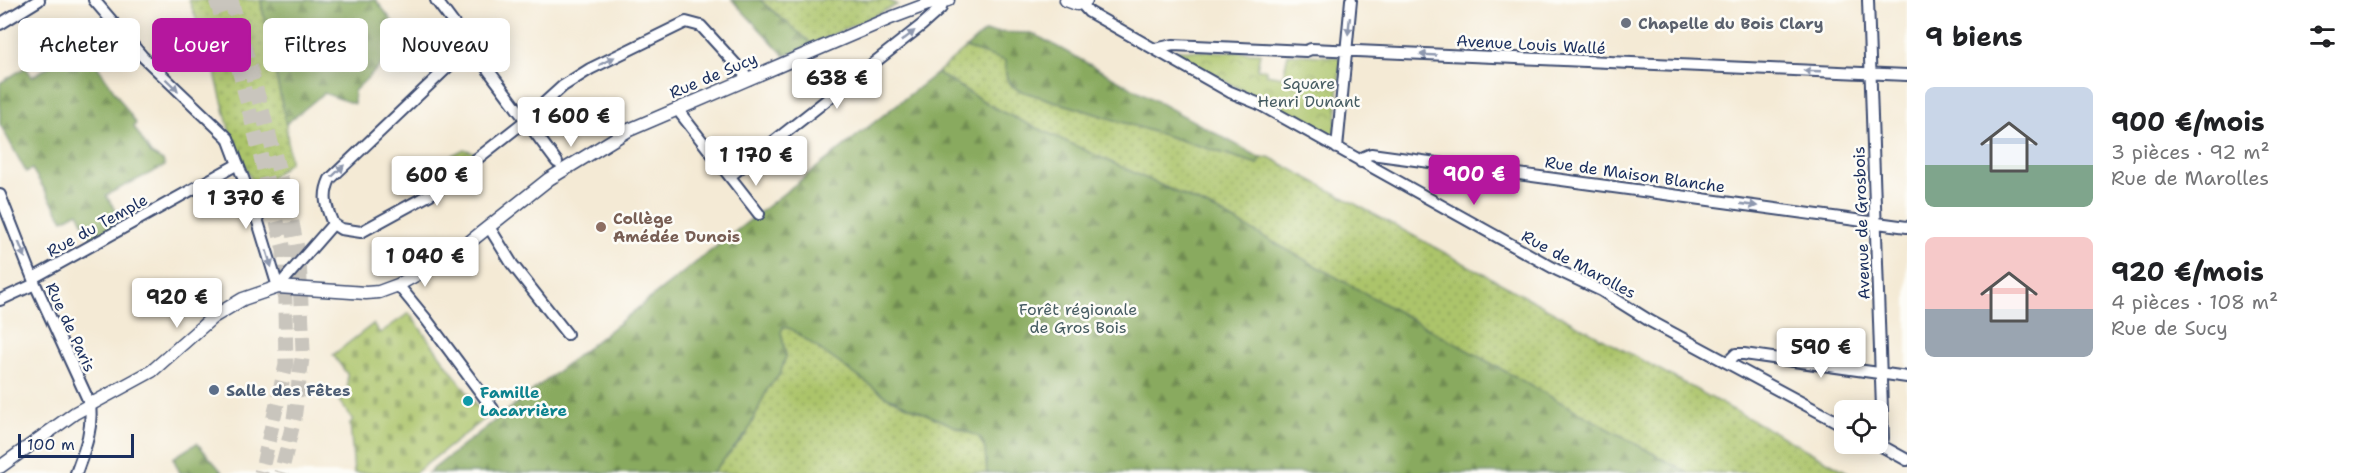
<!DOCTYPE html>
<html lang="fr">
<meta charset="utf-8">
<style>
:root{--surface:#fff;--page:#f2f2f2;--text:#202124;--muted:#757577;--accent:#b5179e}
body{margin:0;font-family:"Shantell Sans",sans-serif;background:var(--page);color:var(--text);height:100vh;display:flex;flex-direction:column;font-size:22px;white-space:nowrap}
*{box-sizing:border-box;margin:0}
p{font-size:20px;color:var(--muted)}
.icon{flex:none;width:33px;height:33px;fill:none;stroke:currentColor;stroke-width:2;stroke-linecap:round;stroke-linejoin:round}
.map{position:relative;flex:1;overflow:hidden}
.drawer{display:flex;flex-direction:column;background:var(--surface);width:450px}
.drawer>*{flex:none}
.top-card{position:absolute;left:18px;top:18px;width:570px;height:54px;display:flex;gap:12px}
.tools{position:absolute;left:1834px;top:400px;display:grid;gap:12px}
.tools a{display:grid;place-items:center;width:54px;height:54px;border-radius:9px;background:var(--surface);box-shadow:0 3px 15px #0003;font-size:30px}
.scale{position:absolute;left:18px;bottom:15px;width:116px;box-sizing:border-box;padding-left:6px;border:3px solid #1b2f5e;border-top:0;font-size:16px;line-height:21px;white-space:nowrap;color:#1b2f5e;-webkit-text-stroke:4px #fdfcf7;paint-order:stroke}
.price{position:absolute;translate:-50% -51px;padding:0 14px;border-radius:6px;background:#fff;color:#222;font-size:20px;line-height:39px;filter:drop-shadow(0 2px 3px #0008)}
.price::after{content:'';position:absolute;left:50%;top:36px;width:18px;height:14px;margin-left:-9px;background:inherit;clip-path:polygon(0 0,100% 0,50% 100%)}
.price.current{background:var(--accent);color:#fff}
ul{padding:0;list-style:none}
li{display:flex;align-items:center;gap:18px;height:150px;padding:0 18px}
li span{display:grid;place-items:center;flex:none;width:168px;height:120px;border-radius:9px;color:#555}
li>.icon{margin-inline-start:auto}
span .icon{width:72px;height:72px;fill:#fffc;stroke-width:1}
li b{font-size:26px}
h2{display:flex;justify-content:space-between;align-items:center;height:72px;padding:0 18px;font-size:26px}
.tag{padding:0 21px;border-radius:9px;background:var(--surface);box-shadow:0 3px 15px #0003;font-size:21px;line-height:54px}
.tag.current{background:var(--accent);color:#fff}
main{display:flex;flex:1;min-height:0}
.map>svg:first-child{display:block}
</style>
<main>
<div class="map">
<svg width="1907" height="473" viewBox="0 0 1907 473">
<defs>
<pattern id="grass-dots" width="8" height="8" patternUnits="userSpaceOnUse" patternTransform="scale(1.5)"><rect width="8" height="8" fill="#acc46a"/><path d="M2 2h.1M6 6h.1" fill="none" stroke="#8ba05a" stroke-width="1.8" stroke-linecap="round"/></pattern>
<pattern id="forest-firs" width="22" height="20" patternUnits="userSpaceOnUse" patternTransform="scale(1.5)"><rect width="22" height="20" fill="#89aa5e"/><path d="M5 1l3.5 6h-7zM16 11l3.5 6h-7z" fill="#6f8b51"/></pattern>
<pattern id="cemetery-stones" width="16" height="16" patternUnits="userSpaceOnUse" patternTransform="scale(1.5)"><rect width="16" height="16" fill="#acc46a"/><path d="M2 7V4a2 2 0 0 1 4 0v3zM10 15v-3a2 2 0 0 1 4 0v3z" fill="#8ba05a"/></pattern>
<pattern id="park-crowns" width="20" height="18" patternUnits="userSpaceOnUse" patternTransform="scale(1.5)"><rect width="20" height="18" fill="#acc46a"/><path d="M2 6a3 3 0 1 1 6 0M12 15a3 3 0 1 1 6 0" fill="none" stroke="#8ba05a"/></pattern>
</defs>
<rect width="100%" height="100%" fill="#fdfcf7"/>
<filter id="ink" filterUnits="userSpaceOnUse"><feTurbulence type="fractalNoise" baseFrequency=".0167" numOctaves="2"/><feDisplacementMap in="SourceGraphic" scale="12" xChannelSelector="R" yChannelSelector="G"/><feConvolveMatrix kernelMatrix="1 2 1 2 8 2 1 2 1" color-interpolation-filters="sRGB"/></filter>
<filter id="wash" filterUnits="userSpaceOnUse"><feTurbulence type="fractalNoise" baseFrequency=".008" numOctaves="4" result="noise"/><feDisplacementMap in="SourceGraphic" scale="24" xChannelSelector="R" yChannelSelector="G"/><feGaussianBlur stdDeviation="1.35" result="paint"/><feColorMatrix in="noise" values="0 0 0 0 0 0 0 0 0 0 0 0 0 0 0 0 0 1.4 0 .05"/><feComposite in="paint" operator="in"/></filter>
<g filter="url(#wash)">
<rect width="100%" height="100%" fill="#f4ead5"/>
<path fill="url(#grass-dots)" stroke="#647a64" stroke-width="1.5" d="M189 0H263L261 3 286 124 290 162 256 190 230 133 212 61Z
M760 0H888L897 5 812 44Z
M966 48 1006 61C1004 76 1006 82 1018 90L1258 164 1261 158 1269 157 1849 473H1688L1219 212 998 110 937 73Z
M464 149 478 154 438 179 439 162Z
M783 327 791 329 887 397 979 437 985 449 987 473H712L747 433 768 388 780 374 786 356 781 332Z"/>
<path fill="url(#forest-firs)" stroke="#526c5e" stroke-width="1.5" d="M263 0H376L397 27 400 41 378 68 354 91V104L324 93 286 124 261 2Z
M732 0H760L812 44 785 56Z
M984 32 1032 33 1261 158 1258 164 1018 90C1006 81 1005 75 1006 61L966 48Z
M83 45 136 123 134 127 151 154 163 161 165 166 106 195 123 223 92 240 78 212 63 220 32 169 26 172 0 124V83L26 67 32 77Z
M937 73 998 110 1219 212 1688 473H987L985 449 979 437 887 397 791 329 783 327 781 332 786 356 780 374 768 388 747 433 712 473H428Z
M197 443 223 473H180L173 458Z"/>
<path fill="url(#cemetery-stones)" stroke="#647a64" stroke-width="1.5" d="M409 313 486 418 415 473H354L350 423 353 420 339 401 348 394 347 374 333 355 373 324 380 333Z"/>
<path fill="url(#park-crowns)" stroke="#647a64" stroke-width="1.5" d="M1177 50 1260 53 1257 69 1266 70V74L1283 77 1288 54 1338 57 1341 59 1335 134 1329 138 1176 54Z"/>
</g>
<g filter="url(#ink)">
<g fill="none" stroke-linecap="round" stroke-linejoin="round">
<path stroke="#c9c5bd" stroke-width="15" stroke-dasharray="15 8" stroke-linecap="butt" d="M216 0 238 65 284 250 286 365 261 473
M231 0 288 203 299 258 303 351 294 419 281 473"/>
<defs>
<path id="minor" d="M94 0 142 56 228 138 251 199 278 287 333 224
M436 0 557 162
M1868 0 1883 438 1881 446
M1081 3 1089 12 1230 92 1257 103 1557 270 1602 291 1650 321 1845 426
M0 24 39 0
M1155 49 1173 45 1306 51 1311 49 1907 75
M677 109 759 214
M1337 148 1351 0
M1361 162 1364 157 1371 154 1907 227
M730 176 922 25 941 8 942 1
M0 195 35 284 90 404C93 430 85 449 76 473
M333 224 341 229 361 232 436 191 520 125 563 86 590 69 686 22 701 26 749 79
M333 224C326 207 322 196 330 179L470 46
M489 227 512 264 567 334
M33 278 238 164
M398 285 426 319 493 409
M0 300 35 284
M1728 362 1736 354H1744L1907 377
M1878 444 1907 460"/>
<path id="major" d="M1066 0 1077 4 1086 0
M0 467 75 413 152 371 213 317 243 299 278 287 366 293 379 292 398 285 457 252 549 179 629 130 888 19 928 4 948 0"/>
</defs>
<use href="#minor" stroke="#3c4b70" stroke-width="14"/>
<use href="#major" stroke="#3c4b70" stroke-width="15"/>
<use href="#minor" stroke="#fff" stroke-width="10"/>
<use href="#major" stroke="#fff" stroke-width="12"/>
</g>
<defs><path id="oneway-solid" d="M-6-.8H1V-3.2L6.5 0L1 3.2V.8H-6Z" transform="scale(1.5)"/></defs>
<g fill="#8d97ae">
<use href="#oneway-solid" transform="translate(1349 26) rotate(96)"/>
<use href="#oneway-solid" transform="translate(908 36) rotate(-38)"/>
<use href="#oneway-solid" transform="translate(1428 55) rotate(-177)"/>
<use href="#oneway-solid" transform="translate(607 61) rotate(-27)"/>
<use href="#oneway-solid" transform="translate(1812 71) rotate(-178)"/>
<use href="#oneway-solid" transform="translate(172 85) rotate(44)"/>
<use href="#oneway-solid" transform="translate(338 171) rotate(-44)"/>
<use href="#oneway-solid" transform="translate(1749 205) rotate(8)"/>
<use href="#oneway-solid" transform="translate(22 250) rotate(68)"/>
<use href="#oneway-solid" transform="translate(269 259) rotate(73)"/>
</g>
</g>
<circle fill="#6b7280" stroke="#fdfcf7" stroke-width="2" cx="1626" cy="23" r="6"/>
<circle fill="#8d6e63" stroke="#fdfcf7" stroke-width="2" cx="601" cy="227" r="6"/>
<circle fill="#5c6f8a" stroke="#fdfcf7" stroke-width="2" cx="214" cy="390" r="6"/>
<circle fill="#0f9aa8" stroke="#fdfcf7" stroke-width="2" cx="468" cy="401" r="6"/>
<g text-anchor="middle" stroke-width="5" stroke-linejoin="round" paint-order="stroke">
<g font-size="16" font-weight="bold" fill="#5b616d" stroke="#fdfcf7" text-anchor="start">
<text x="1638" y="29">Chapelle du Bois Clary</text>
</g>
<g font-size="16" fill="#1b2f5e" stroke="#fdfcf7">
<text transform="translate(1531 44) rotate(3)" y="6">Avenue Louis Wallé</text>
<text transform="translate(713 75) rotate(-23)" y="6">Rue de Sucy</text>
<text transform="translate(1635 174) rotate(8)" y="6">Rue de Maison Blanche</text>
<text transform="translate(1861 223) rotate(-92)" y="6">Avenue de Grosbois</text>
<text transform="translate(97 225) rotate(-29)" y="6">Rue du Temple</text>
<text transform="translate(1579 264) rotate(28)" y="6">Rue de Marolles</text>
<text transform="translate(71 327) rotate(65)" y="6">Rue de Paris</text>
</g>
<g font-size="16" fill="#465c62" stroke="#fdfcf7">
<text x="1309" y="89">Square<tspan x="1309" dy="18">Henri Dunant</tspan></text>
<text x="1078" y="315">Forêt régionale<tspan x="1078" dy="18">de Gros Bois</tspan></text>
</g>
<g font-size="16" font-weight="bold" fill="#785e54" stroke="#fdfcf7" text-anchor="start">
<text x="613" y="224">Collège<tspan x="613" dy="18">Amédée Dunois</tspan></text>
</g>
<g font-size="16" font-weight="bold" fill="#4e5e75" stroke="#fdfcf7" text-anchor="start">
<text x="226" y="396">Salle des Fêtes</text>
</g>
<g font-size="16" font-weight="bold" fill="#0d838f" stroke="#fdfcf7" text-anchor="start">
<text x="480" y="398">Famille<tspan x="480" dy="18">Lacarrière</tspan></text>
</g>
</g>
</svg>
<div class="tools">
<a><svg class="icon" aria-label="locate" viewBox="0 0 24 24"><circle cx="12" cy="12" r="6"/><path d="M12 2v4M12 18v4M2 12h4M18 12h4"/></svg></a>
</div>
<div class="scale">100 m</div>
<b class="price" style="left:837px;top:110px">638 €</b>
<b class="price" style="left:571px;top:148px">1 600 €</b>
<b class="price" style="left:756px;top:187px">1 170 €</b>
<b class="price current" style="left:1474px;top:206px">900 €</b>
<b class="price" style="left:437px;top:207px">600 €</b>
<b class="price" style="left:246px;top:230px">1 370 €</b>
<b class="price" style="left:425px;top:288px">1 040 €</b>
<b class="price" style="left:177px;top:329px">920 €</b>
<b class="price" style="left:1821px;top:379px">590 €</b>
<div class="top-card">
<a class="tag">Acheter</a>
<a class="tag current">Louer</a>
<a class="tag">Filtres</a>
<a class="tag">Nouveau</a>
</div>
</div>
<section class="drawer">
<h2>9 biens<svg class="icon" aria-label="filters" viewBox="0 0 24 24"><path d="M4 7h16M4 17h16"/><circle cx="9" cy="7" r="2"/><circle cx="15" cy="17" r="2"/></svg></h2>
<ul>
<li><span style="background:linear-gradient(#c9d6e8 65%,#7fa58c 0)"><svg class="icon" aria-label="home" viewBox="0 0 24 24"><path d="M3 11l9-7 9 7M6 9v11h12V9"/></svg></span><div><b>900 €/mois</b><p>3 pièces · 92 m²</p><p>Rue de Marolles</p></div></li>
<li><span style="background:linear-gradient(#f6c9c9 60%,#9aa5b1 0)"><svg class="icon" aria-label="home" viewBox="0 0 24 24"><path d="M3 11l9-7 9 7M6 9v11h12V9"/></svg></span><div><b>920 €/mois</b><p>4 pièces · 108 m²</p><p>Rue de Sucy</p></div></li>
</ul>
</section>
</main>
